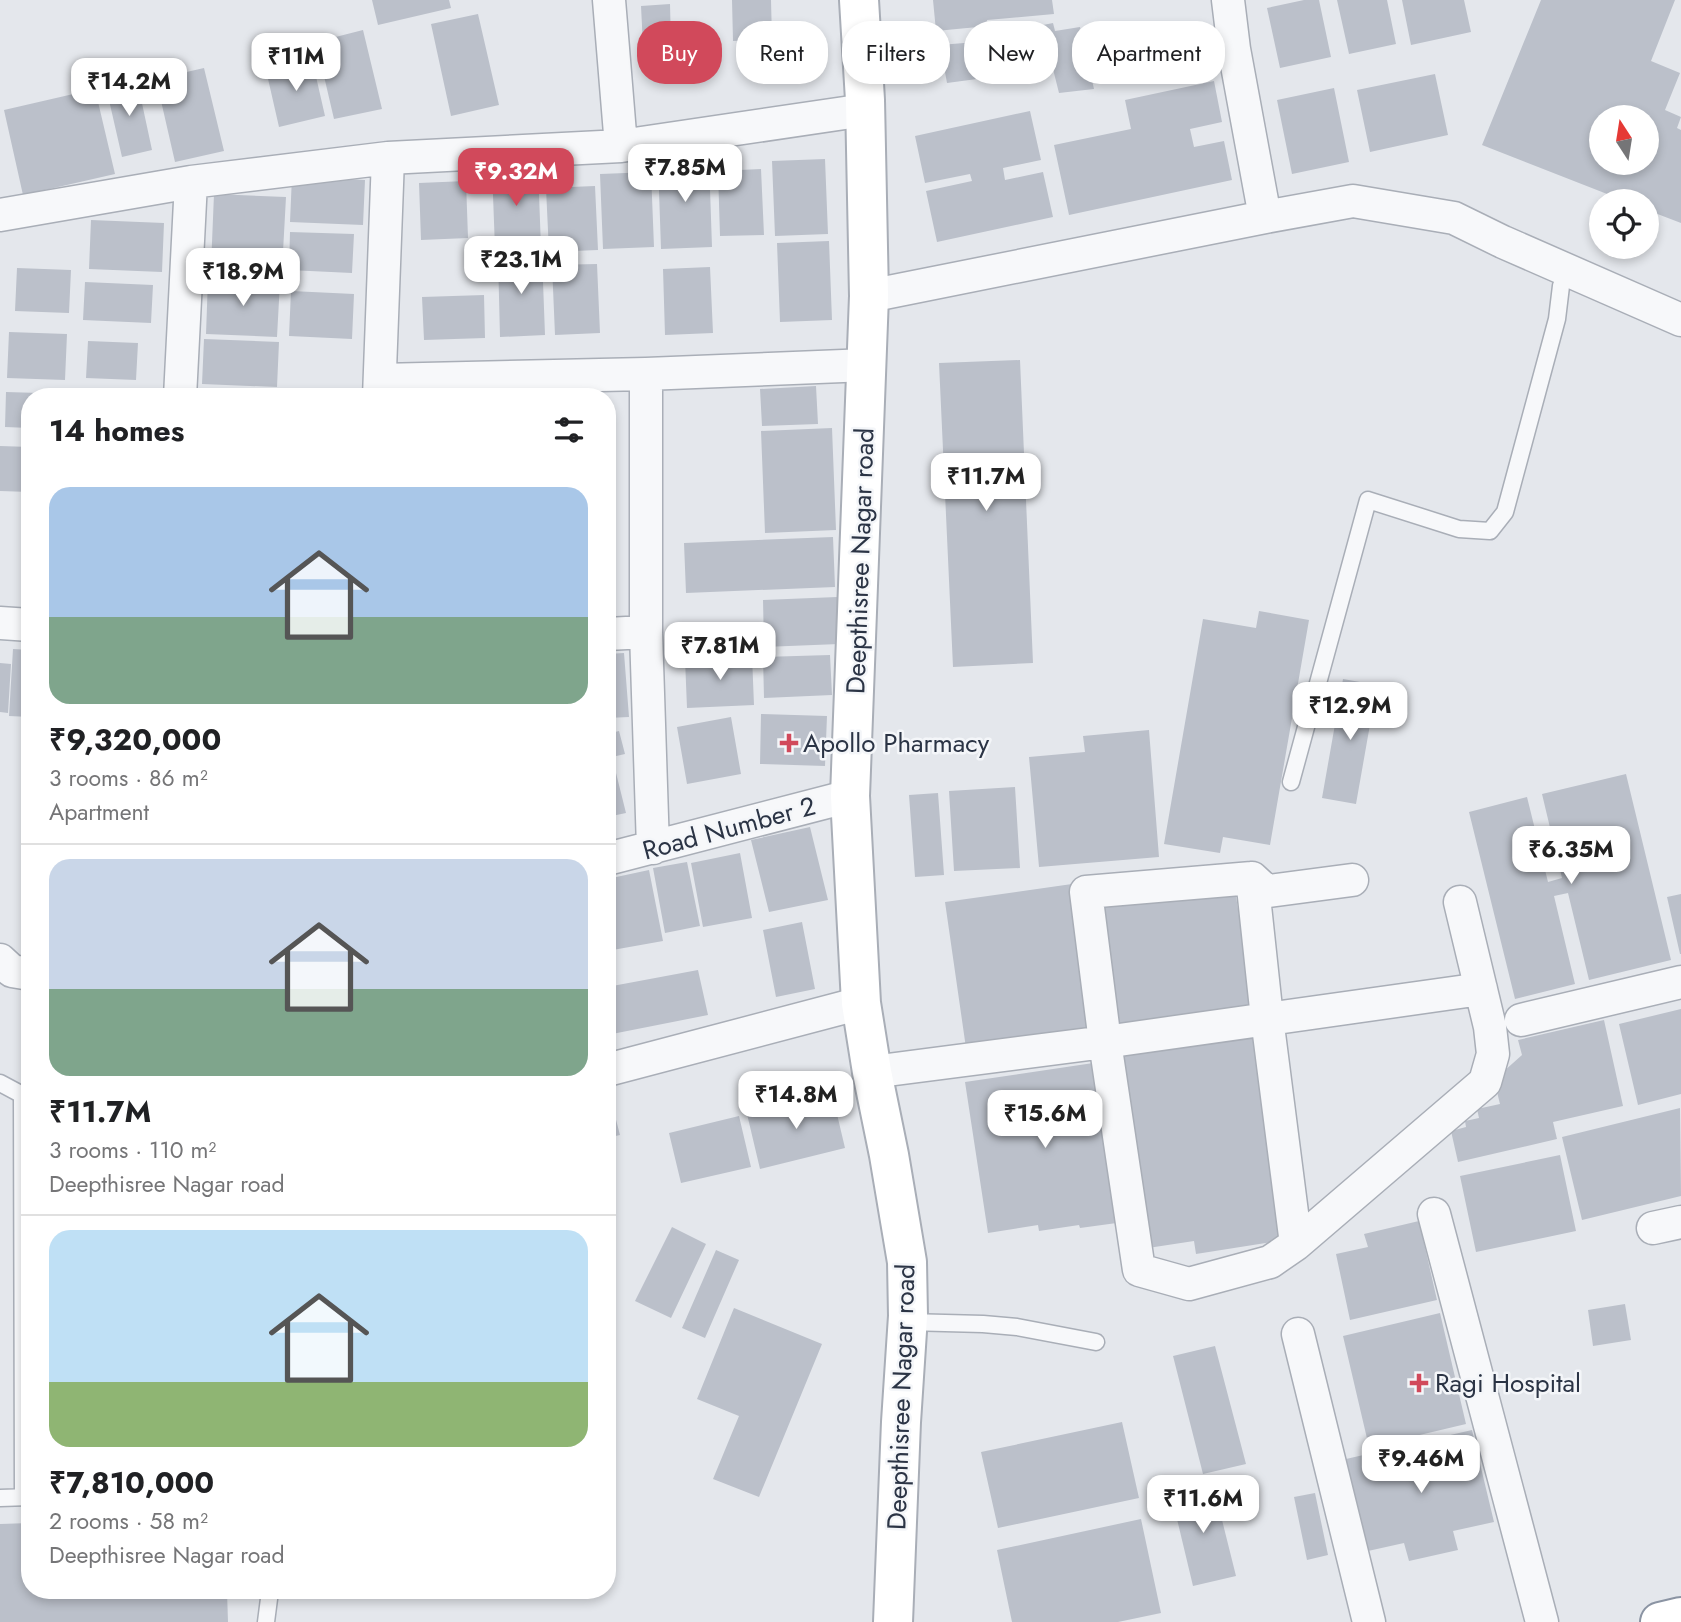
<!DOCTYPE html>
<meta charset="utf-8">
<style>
:root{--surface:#fff;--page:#f2f2f2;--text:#202124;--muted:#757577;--line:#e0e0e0;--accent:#d1495b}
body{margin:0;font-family:Jost,sans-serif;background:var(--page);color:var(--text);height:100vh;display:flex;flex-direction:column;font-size:26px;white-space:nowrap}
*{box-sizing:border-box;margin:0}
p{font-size:23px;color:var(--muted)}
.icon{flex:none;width:38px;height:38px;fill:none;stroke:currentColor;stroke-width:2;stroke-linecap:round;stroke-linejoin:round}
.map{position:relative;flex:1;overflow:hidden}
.sheet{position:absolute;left:21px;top:388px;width:595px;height:1211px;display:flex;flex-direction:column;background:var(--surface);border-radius:28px;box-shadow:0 4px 10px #0003}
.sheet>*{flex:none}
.hud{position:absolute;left:637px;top:21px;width:665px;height:63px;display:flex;gap:14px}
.needle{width:46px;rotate:348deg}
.tools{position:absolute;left:1589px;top:105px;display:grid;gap:14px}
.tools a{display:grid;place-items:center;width:70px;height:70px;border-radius:50%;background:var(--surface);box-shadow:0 4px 10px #0003;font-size:35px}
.price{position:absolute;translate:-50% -60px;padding:0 16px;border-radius:14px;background:#fff;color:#222;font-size:23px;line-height:46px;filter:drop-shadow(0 2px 4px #0008)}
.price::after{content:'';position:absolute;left:50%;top:42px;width:21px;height:16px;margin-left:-10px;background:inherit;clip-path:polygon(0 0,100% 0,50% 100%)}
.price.selected{background:var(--accent);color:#fff}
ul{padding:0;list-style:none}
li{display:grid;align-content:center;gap:14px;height:371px;padding:0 28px}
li+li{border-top:2px solid var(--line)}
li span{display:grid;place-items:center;height:217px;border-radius:21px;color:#555}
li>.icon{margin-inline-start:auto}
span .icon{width:126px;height:126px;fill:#fffc;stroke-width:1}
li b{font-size:30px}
h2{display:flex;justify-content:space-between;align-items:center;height:84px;padding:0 28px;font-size:30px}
.pill{padding:0 24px;border-radius:28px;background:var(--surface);box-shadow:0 4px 10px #0003;font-size:24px;line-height:63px}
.pill.selected{background:var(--accent);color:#fff}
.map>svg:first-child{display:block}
</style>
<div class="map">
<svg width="1681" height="1622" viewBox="0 0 1681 1622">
<rect width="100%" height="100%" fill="#e4e7ec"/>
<path fill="#bbc0ca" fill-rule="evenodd" d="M372 0H449L451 8 378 25Z
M732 0H771L772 39 733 41Z
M933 0H1052L1054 14 987 20 988 26 936 31Z
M1304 0H1319L1331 57 1280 68 1267 8Z
M1337 0H1387L1396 44 1349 54Z
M1402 0H1464L1471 32 1411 45Z
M1541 0H1675L1651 61 1680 73 1665 110 1681 117 1677 128 1681 130V223L1647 210V201H1625L1482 145ZM1601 117H1647V163H1601Z
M670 4 671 45 643 46 641 6Z
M478 14 499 105 451 116 431 24Z
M1053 23 1055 31 1080 27 1094 89 1059 93 1053 69 947 83 940 45 1024 38 1023 29Z
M363 30 382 109 334 119 316 42Z
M312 59 325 116 279 127 266 70Z
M204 68 224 151 175 162 156 79Z
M1435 74 1448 135 1370 152 1357 90Z
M137 80 152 150 122 157 106 87Z
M1214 81 1222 122 1190 129 1194 147 1224 141 1232 180 1069 215 1054 145 1131 129 1125 100Z
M1334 88 1349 162 1292 174 1277 100Z
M95 89 115 174 23 195 4 110Z
M1030 111 1041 160 1003 168 1005 180 1043 172 1053 217 937 242 926 191 972 181 970 174 925 183 915 136Z
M825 159 828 234 775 236 772 161Z
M709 160 712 247 661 249 658 162Z
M538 167 541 248 495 249 492 168Z
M761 169 764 235 720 236 718 171Z
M651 172 654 247 603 249 600 174Z
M292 176 365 180 363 225 290 222Z
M466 181 468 238 421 240 419 183Z
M595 186 598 250 549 252 546 188Z
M214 194 286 197 282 270 211 267Z
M91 220 164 223 162 272 89 269Z
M290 232 354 234 352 273 289 270Z
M829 241 832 320 780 322 777 243Z
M542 255 545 335 500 337 498 257Z
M597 264 600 333 555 335 552 265Z
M710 267 713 333 665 335 663 269Z
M17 268 71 270 69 313 15 311Z
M208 279 280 282 277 337 206 334Z
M85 282 153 285 151 323 83 320Z
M291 291 354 294 352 339 289 336Z
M484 295 485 338 424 340 422 297Z
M9 332 67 334 65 380 7 378Z
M204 339 279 342 277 387 202 384Z
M88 341 138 343 136 380 86 378Z
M1020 360 1033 663 953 667 939 363Z
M816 386 818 424 762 426 760 389Z
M80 389 137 391V397H80Z
M6 392 73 394V397H30V428L5 427Z
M832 428 836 530 765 533 761 431Z
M0 446 30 447V492L0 491Z
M833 537 835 587 686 593 684 543Z
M837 597 839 644 764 647 763 600Z
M1259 611 1309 620 1270 845 1223 837 1220 853 1164 844 1203 619 1256 628Z
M13 649 30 650V717L9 716Z
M624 653 629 717 607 718V654Z
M830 655 832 695 764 698 763 657Z
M752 656 754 705 687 708 685 659Z
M0 663 11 664 8 713 0 712Z
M1343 679 1377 685 1356 804 1322 798Z
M761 714 827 716 825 766 760 764Z
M731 717 741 774 687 784 677 727Z
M1149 730 1159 857 1039 867 1029 757 1085 752 1083 736Z
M619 731 625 754 612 757 626 813 607 817V734Z
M1626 774 1671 960 1589 980 1568 893 1554 896 1575 984 1515 999 1469 812 1527 797 1548 882 1562 878 1542 794Z
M1015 787 1020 868 954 871 949 791Z
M938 793 944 875 915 877 909 795Z
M810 827 828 900 769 912 751 840Z
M740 853 752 918 703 927 691 863Z
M687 862 700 926 665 933 653 868Z
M649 870 663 941 607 951V879Z
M1079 883 1100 1029 966 1048 945 902Z
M1234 883 1253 1007 1116 1029 1097 904Z
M1681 894V954H1680L1667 897Z
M802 922 815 989 776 997 763 930Z
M698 970 708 1015 607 1035V987Z
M1681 1009V1094L1638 1105 1619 1024Z
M1604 1020 1623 1106 1553 1122 1557 1139 1458 1162 1451 1131 1466 1127 1465 1121 1479 1118 1477 1109 1500 1104 1494 1080 1522 1055 1518 1040Z
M1253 1033 1285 1240 1196 1254 1194 1241 1148 1248 1118 1054Z
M1100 1062 1124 1222 1080 1228 1079 1225 1039 1231 1038 1225 988 1233 965 1082Z
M608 1089 620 1135 607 1138V1090Z
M832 1093 845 1148 760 1169 747 1114Z
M1680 1108 1681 1196 1582 1220 1562 1137Z
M739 1116 751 1167 681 1183 669 1133Z
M1560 1155 1576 1231 1476 1252 1460 1176Z
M1419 1221 1437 1300 1350 1320 1336 1254 1368 1247 1364 1234Z
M672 1227 706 1244 671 1318 635 1301Z
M716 1250 739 1260 705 1338 682 1328Z
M1625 1304 1631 1340 1593 1346 1588 1310Z
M734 1308 822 1344 759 1497 713 1479 739 1416 697 1399Z
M1440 1313 1466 1424 1369 1447 1343 1336Z
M1215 1346 1246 1464 1203 1474 1173 1356Z
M1122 1422 1139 1498 998 1528 981 1452Z
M1472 1430 1494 1522 1453 1531 1458 1550 1409 1561 1404 1543 1368 1551 1346 1459Z
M1213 1484 1236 1576 1193 1586 1171 1494Z
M1315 1493 1328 1555 1307 1560 1294 1497Z
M1141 1519 1161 1613 1118 1622H1012L997 1550Z
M30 1523V1591H227L228 1622H0V1524Z"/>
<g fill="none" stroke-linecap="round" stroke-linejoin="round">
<defs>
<path id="lane" d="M1291 782 1368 500 1459 529 1490 531 1505 512 1557 319 1561 286 1568 270
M0 1083 30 1099
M22 1096 23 1497
M907 1322 983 1324 1017 1327 1096 1342
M0 1498 30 1497
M266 1622 270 1591"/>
<path id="street" d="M609 0 621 146
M1228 0 1234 49 1265 217
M862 59 895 55 926 44
M0 215 191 182 388 158 621 146 865 110
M869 296 1265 217 1353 201 1454 218 1503 242 1681 320
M380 380 646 374 868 365
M180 397 191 182
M379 397 388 158
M0 623 30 625
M646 632 653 848
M607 634 646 632V374
M607 859 850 796
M1252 878 1267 1018 1296 1244
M1352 880 1269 891 1264 889 1252 878 1086 892 1105 1042 1139 1270 1189 1284 1270 1262 1296 1244 1485 1082 1493 1054 1490 1027 1460 902
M0 960 12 971 30 974
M1521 1020 1681 982
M607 1070 861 1003
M872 1072 1105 1042 1481 989
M1434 1214 1542 1622
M1653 1228 1681 1222
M1298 1334 1369 1622"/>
<path id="secondary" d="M859 0 865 100 869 296 850 796 861 1003 872 1072 889 1155 907 1262 908 1316 901 1422 893 1622"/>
<path id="highway" d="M1660 1622 1681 1617"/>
</defs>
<use href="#lane" stroke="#a9aeb7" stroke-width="19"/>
<use href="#street" stroke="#a9aeb7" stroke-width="35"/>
<use href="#secondary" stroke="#a9aeb7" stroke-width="42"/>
<use href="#highway" stroke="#8b94a3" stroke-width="42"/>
<use href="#lane" stroke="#f7f8fa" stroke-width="16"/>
<use href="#street" stroke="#f7f8fa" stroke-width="32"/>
<use href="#secondary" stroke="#fff" stroke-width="38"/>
<use href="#highway" stroke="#fff" stroke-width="38"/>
</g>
<g fill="#d1495b" stroke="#f4f6f9" stroke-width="2.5">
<path d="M785.5 732.5h7v7h7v7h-7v7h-7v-7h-7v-7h7z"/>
<path d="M1415.5 1372.5h7v7h7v7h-7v7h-7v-7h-7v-7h7z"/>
</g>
<g text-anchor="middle" stroke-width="5" stroke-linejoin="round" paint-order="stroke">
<g font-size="26" fill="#2b3445" stroke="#f4f6f9">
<text transform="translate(860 561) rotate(-88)" y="9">Deepthisree Nagar road</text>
<text transform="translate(729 828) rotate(-15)" y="9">Road Number 2</text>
<text transform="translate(901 1397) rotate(-88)" y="9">Deepthisree Nagar road</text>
</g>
<g font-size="26" fill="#2b3445" stroke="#f4f6f9" text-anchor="start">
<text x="803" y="752">Apollo Pharmacy</text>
<text x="1435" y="1392">Ragi Hospital</text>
</g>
</g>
</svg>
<div class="tools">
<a><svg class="needle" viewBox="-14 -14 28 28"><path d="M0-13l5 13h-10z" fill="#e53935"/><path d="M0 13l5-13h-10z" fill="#757577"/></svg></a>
<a><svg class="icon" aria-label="locate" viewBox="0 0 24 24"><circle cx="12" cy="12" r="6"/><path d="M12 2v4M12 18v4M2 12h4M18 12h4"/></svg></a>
</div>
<b class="price" style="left:296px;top:93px">₹11M</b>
<b class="price" style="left:129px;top:118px">₹14.2M</b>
<b class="price" style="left:685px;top:204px">₹7.85M</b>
<b class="price selected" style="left:516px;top:208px">₹9.32M</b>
<b class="price" style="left:521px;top:296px">₹23.1M</b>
<b class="price" style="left:243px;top:308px">₹18.9M</b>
<b class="price" style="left:986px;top:513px">₹11.7M</b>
<b class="price" style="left:720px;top:682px">₹7.81M</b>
<b class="price" style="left:1350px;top:742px">₹12.9M</b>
<b class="price" style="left:1571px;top:886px">₹6.35M</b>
<b class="price" style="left:796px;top:1131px">₹14.8M</b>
<b class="price" style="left:1045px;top:1150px">₹15.6M</b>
<b class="price" style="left:1421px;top:1495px">₹9.46M</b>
<b class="price" style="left:1203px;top:1535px">₹11.6M</b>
<div class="hud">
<a class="pill selected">Buy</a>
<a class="pill">Rent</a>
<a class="pill">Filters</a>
<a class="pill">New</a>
<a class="pill">Apartment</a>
</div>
<section class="sheet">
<h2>14 homes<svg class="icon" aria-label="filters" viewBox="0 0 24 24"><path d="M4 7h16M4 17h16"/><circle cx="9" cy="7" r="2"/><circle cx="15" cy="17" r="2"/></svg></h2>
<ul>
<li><span style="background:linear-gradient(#a9c7e8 60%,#7fa58c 0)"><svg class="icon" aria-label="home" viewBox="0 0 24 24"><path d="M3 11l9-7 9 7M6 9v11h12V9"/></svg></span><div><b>₹9,320,000</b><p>3 rooms · 86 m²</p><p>Apartment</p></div></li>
<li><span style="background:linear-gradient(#c9d6e8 60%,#7fa58c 0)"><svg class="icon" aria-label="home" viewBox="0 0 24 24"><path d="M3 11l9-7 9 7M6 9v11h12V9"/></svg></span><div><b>₹11.7M</b><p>3 rooms · 110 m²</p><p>Deepthisree Nagar road</p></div></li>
<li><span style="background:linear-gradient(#bfe0f5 70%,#8fb573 0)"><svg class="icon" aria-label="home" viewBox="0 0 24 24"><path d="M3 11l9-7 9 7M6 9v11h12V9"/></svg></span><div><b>₹7,810,000</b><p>2 rooms · 58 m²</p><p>Deepthisree Nagar road</p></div></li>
</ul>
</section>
</div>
